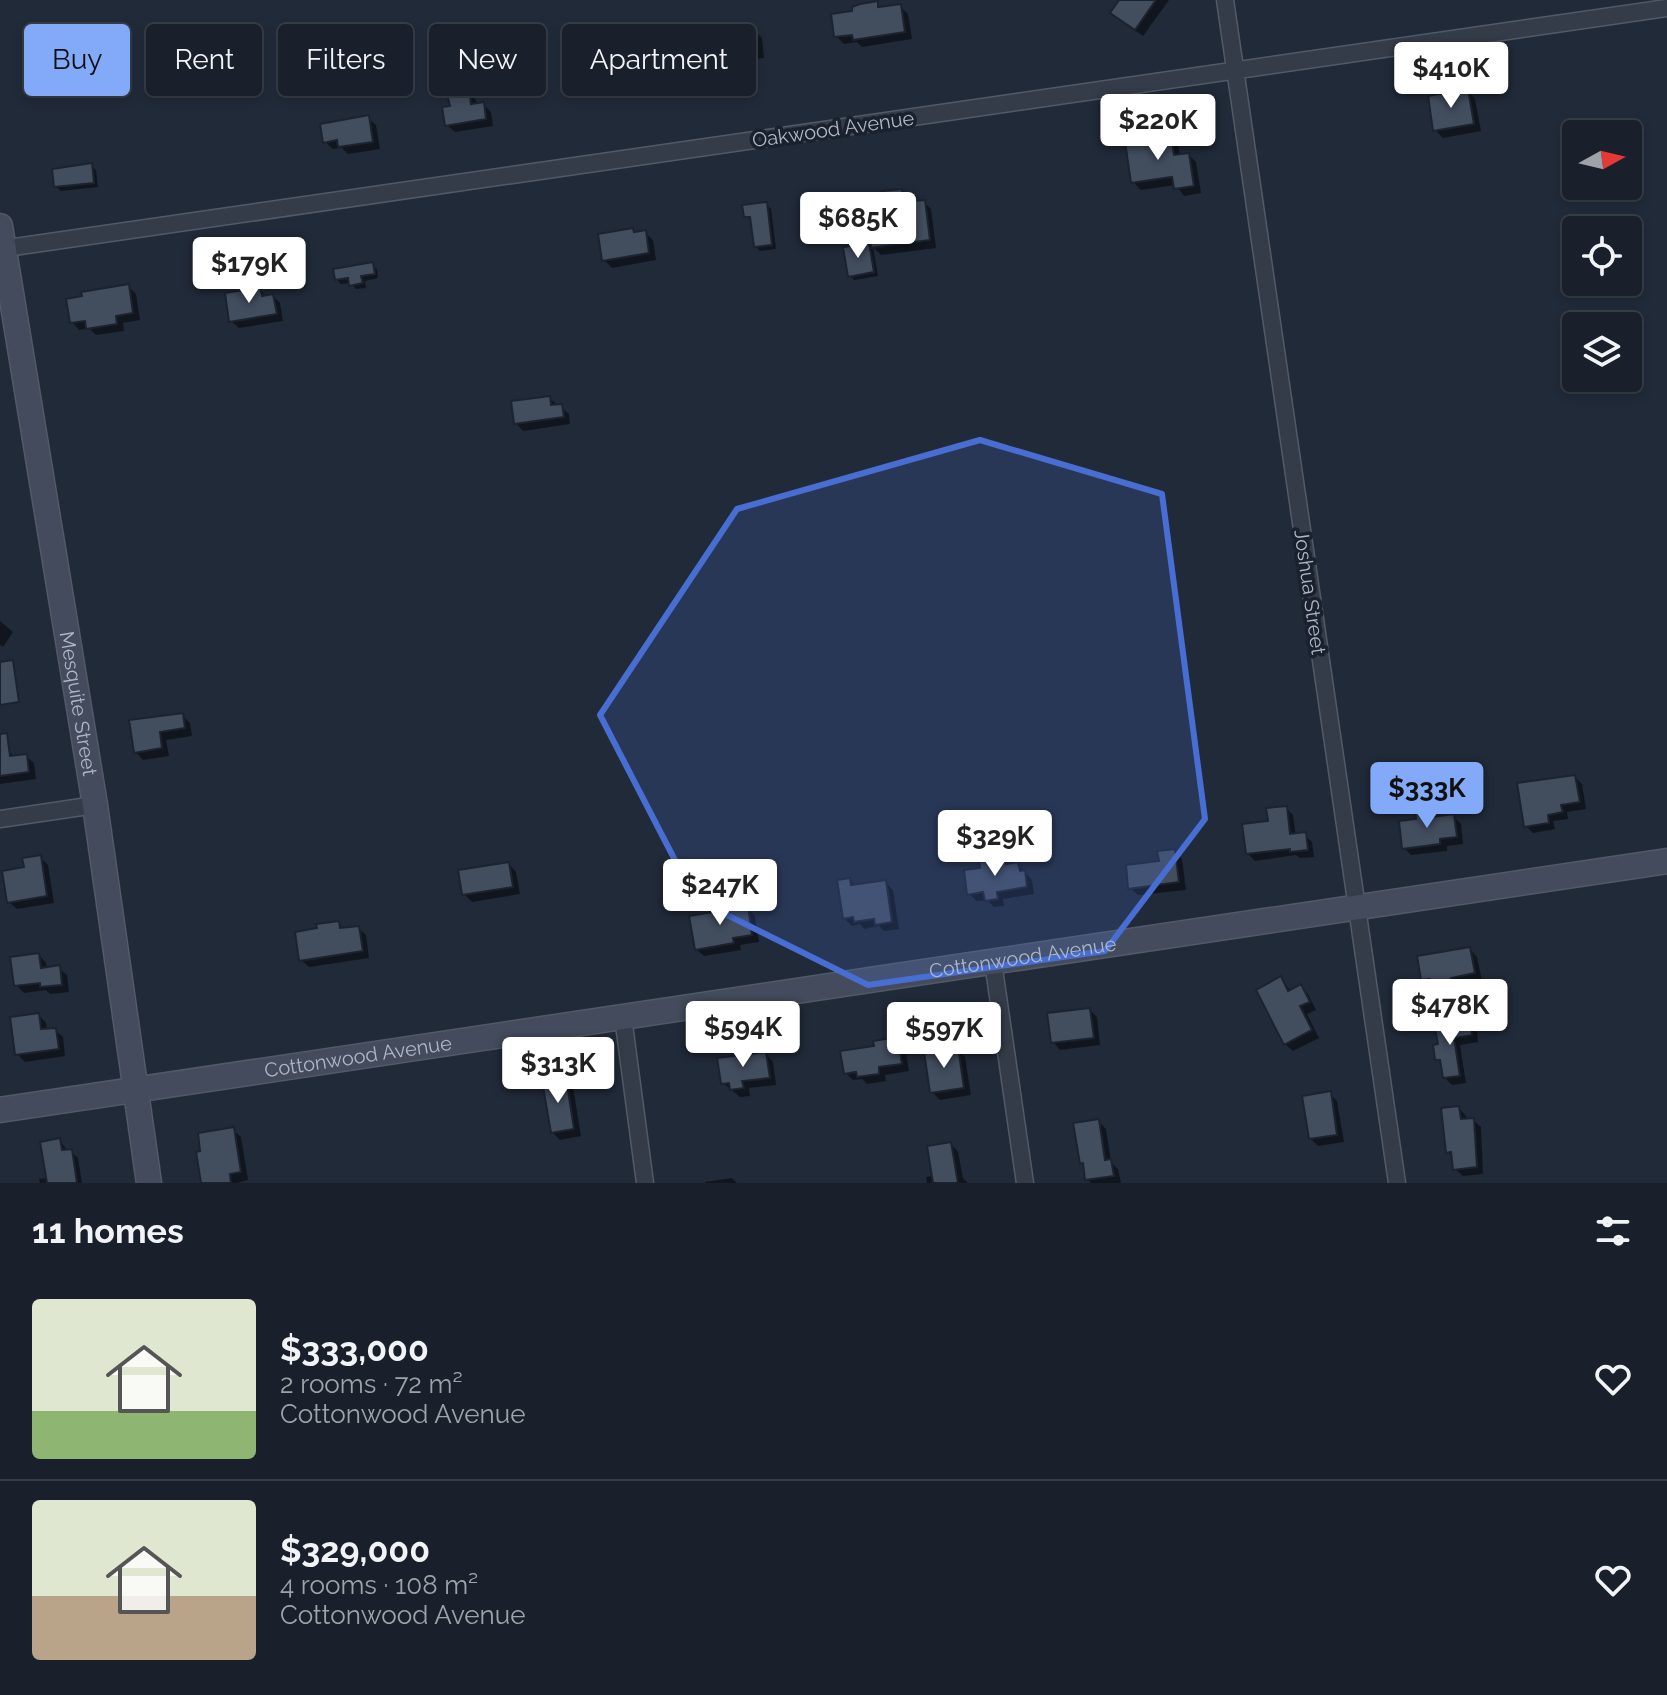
<!DOCTYPE html>
<meta charset="utf-8">
<style>
:root{--surface:#19202b;--page:#262d37;--text:#f1f3f6;--muted:#9fa3a9;--line:#373e47;--accent:#82aaf8}
body{margin:0;font-family:Raleway,sans-serif;background:var(--page);color:var(--text);height:100vh;display:flex;flex-direction:column;font-size:30px;white-space:nowrap}
*{box-sizing:border-box;margin:0}
p{font-size:26px;color:var(--muted)}
.icon{flex:none;width:44px;height:44px;fill:none;stroke:currentColor;stroke-width:2;stroke-linecap:round;stroke-linejoin:round}
.map{position:relative;height:1183px;overflow:hidden}
.side{display:flex;flex-direction:column;background:var(--surface);flex:1}
.side>*{flex:none}
.top-card{position:absolute;left:24px;top:24px;width:800px;height:72px;display:flex;gap:16px}
.needle{width:52px;rotate:82deg}
.fabs{position:absolute;left:1562px;top:120px;display:grid;gap:16px}
.fabs a{display:grid;place-items:center;width:80px;height:80px;border-radius:8px;background:var(--surface);box-shadow:0 4px 12px #0003,0 0 0 2px var(--line);font-size:40px}
.price{position:absolute;translate:-50% -68px;padding:0 18px;border-radius:8px;background:#fff;color:#222;font-size:26px;line-height:52px;filter:drop-shadow(0 2px 4px #0008)}
.price::after{content:'';position:absolute;left:50%;top:48px;width:24px;height:18px;margin-left:-12px;background:inherit;clip-path:polygon(0 0,100% 0,50% 100%)}
.price.on{background:var(--accent);color:#111}
ul{padding:0;list-style:none}
li{display:flex;align-items:center;gap:24px;height:200px;padding:0 32px}
li+li{border-top:2px solid var(--line)}
li span{display:grid;place-items:center;flex:none;width:224px;height:160px;border-radius:8px;color:#555}
li>.icon{margin-inline-start:auto}
span .icon{width:96px;height:96px;fill:#fffc;stroke-width:1}
li b{font-size:34px}
h2{display:flex;justify-content:space-between;align-items:center;height:96px;padding:0 32px;font-size:34px}
.pill{padding:0 28px;border-radius:8px;background:var(--surface);box-shadow:0 4px 12px #0003,0 0 0 2px var(--line);font-size:28px;line-height:72px}
.pill.on{background:var(--accent);color:#111}
.map>svg:first-child{display:block}
</style>
<div class="map">
<svg width="1667" height="1183" viewBox="0 0 1667 1183">
<rect width="100%" height="100%" fill="#212a39"/>
<path fill="#0007" d="M1122 0H1169L1143 36 1120 20Z
M877 3 882 9 900 6 908 14 912 39 862 47 857 42 844 44 836 36 855 12Z
M737 26 742 32 754 30 762 38 764 58 714 64 706 56 725 34Z
M638 64 642 69 645 90 609 94 605 90Z
M1468 91 1475 99 1481 131 1443 138 1435 130Z
M468 93 476 100 477 105 483 104 491 112 493 126 455 132 447 125 452 107Z
M368 118 376 125 380 149 348 154 342 148 333 149 325 142Z
M1171 137 1178 145 1180 156 1189 155 1196 162 1201 193 1184 196 1176 185 1141 190 1133 182Z
M91 165 96 170 98 187 61 191 56 187Z
M901 191 909 198V204L924 202 931 209 936 248 881 255 873 247 878 276 854 280 850 276 869 245 873 250 868 210 887 208Z
M766 204 771 209 776 249 760 251 756 247 751 221 746 216Z
M1626 220 1634 228 1636 244 1628 245V230H1585V224Z
M633 230 636 234 645 233 653 240 656 260 612 268 604 260Z
M1576 243V262L1572 244Z
M372 265 377 269 378 278 365 281 366 288 356 289 351 283 341 284 337 280Z
M128 286 136 294 140 320 123 323 124 331 96 335 89 328 79 330 72 322Z
M259 289 267 297 273 296 280 303 283 321 239 328 231 321Z
M549 398 569 414 570 424 523 431 516 423Z
M0 621 13 632 3 647 0 645Z
M182 715 190 723 192 736 166 740 169 756 143 760 136 752 131 722Z
M9 751 15 757 26 756 34 763 36 779 0 784V752Z
M1575 777 1582 784 1586 809 1567 812 1568 819 1553 821 1555 829 1533 833 1526 826Z
M1286 808 1293 815 1296 836 1305 835 1312 842 1314 857 1300 858 1296 855 1255 861 1248 854 1270 823Z
M1430 813 1435 819 1453 816 1461 824 1463 844 1447 846V851L1411 855 1404 848Z
M1174 851 1182 859 1186 890 1138 895 1130 888Z
M40 857 48 865 54 903 17 909 9 902 26 869Z
M1005 860 1010 865 1017 864 1025 872 1032 880 1034 894 1003 899 1004 906 994 907 987 900 977 901 969 894 982 870Z
M509 864 516 872 520 894 472 902 464 894Z
M850 880 856 886 885 882 893 890 899 929 884 931 879 926 864 929 860 924 852 926 844 918Z
M747 908 755 916 759 942 740 945 741 950 704 956 696 949Z
M338 923 345 930 358 928 366 935 369 958 309 967 301 960Z
M1470 949 1477 957 1482 981 1457 985 1459 992 1441 995 1423 980Z
M39 955 46 963 47 969 59 968 67 975 69 992 50 994 46 990 24 993 16 985Z
M1281 979 1291 991 1300 987 1308 994 1316 1010 1307 1014 1319 1038 1293 1051 1285 1044Z
M1090 1010 1097 1017 1100 1045 1060 1050 1053 1042Z
M39 1015 46 1023 47 1031 55 1030 63 1037 65 1056 25 1062 17 1054Z
M1469 1024 1477 1032 1478 1042 1460 1045 1466 1083 1452 1085 1445 1078 1435 1046Z
M897 1040 905 1047 909 1071 885 1075 886 1081 867 1084 862 1079 853 1080 846 1073 876 1047Z
M958 1049 965 1057 971 1095 940 1100 932 1092Z
M766 1054 773 1062 776 1085 749 1088 750 1096 740 1097 723 1083Z
M565 1079 573 1087 581 1136 560 1140 552 1132Z
M1330 1094 1337 1101 1344 1142 1318 1146 1310 1138Z
M1459 1108 1466 1116 1467 1121 1473 1120 1481 1127 1483 1174 1463 1176 1455 1169 1454 1158 1448 1152Z
M1098 1121 1106 1129 1111 1162 1118 1169 1121 1183H1091L1087 1179 1085 1167 1082 1163Z
M233 1130 241 1137 248 1180 237 1183H203Z
M60 1141 68 1151H71L78 1158 82 1183H40L39 1179 48 1178Z
M951 1144 958 1152 963 1178 968 1183H927L926 1177 934 1176Z
M732 1178 737 1183H705V1182Z"/>
<path fill="#424d5e" stroke="#1c2330" stroke-width="2" d="M1119 0H1156L1135 30 1110 13Z
M878 1V7L901 4 905 32 853 40 852 35 834 37 831 14 852 11V7L860 4Z
M738 24V30L755 28 757 50 704 57 701 35 722 32V26Z
M638 62 641 85 603 90 600 67Z
M1468 89 1474 124 1433 131 1428 96Z
M469 90 471 104 484 102 486 119 445 126 442 107 450 106 447 94Z
M369 115 373 142 338 147 337 140 323 143 320 124Z
M1171 135 1174 155 1189 153 1194 186 1174 189 1172 177 1131 183 1125 142Z
M92 163 94 183 54 187 52 169Z
M902 189 904 202 925 200 930 240 871 248 866 208 884 206 882 191Z
M767 202 772 245 754 247 750 217H744L742 205Z
M1627 218 1628 230H1593V221Z
M633 228 634 232 646 230 649 253 602 261 598 234Z
M869 243 874 272 848 277 843 247Z
M373 262 375 274 361 276 363 283 349 286 348 278 335 280 333 269Z
M129 284 133 313 116 316 117 324 86 329 85 321 70 323 66 299 82 296 81 292Z
M260 287 262 296 273 294 277 314 229 322 225 293Z
M550 396 551 405 562 404 564 417 514 424 511 401Z
M13 660 19 702 0 705V662Z
M183 713 185 728 160 732 162 748 134 753 129 720Z
M7 733 10 756 27 754 29 772 0 776V734Z
M1575 775 1580 802 1561 805 1563 812 1548 815 1549 823 1524 827 1517 783Z
M1287 806 1290 834 1306 832 1308 850 1290 852V849L1246 854 1242 824 1268 821 1266 808Z
M1431 811V817L1454 814 1457 837 1440 839V844L1402 849 1399 821 1416 819 1415 813Z
M1175 849 1179 882 1128 889 1126 865 1159 861 1157 851Z
M41 855 47 896 7 903 2 871 24 867 22 858Z
M1006 858V864L1018 862 1020 871 1025 870 1027 887 997 892 998 899 985 901 983 892 967 895 964 870 980 868 979 862Z
M509 862 513 887 462 895 458 870Z
M850 878 851 885 886 880 892 922 875 925 874 919 854 922 853 917 843 919 837 880Z
M748 906 752 935 733 938 734 943 695 950 689 916Z
M339 921 340 928 359 926 363 951 299 961 295 932 317 928 316 924Z
M1470 947 1475 973 1451 978 1452 985 1432 989 1430 979 1421 980 1417 956Z
M39 953 41 968 60 965 62 985 40 987V983L14 986 10 957Z
M1281 976 1288 991 1301 984 1310 1002 1300 1006 1312 1030 1284 1045 1256 990Z
M1090 1008 1094 1038 1051 1043 1047 1013Z
M39 1013 41 1029 56 1028 59 1049 15 1055 10 1017Z
M1470 1022 1472 1035 1454 1038 1460 1076 1443 1078 1440 1060H1435L1433 1045 1438 1044 1435 1028Z
M898 1037 902 1064 879 1067V1074L857 1077 856 1072 844 1074 840 1051 874 1046 873 1041Z
M958 1047 964 1088 930 1093 924 1052Z
M766 1052 770 1078 742 1081 744 1088 730 1090 729 1083 721 1084 717 1058Z
M566 1077 574 1129 551 1133 542 1081Z
M1331 1091 1337 1135 1309 1139 1302 1096Z
M1459 1106 1461 1119 1474 1118 1477 1167 1453 1170 1451 1152 1446 1153 1441 1108Z
M1099 1119 1105 1160 1111 1159 1114 1176 1085 1180 1083 1163 1080 1164 1073 1123Z
M234 1127 241 1172 230 1174 231 1183H201L196 1152 200 1151 198 1133Z
M60 1138 62 1150 72 1149 77 1183H47L40 1142Z
M951 1142 958 1183H933L927 1146Z"/>
<g fill="none" stroke-linecap="round" stroke-linejoin="round">
<defs>
<path id="street" d="M1225 0 1397 1183
M0 249 1667 8
M0 819 95 805
M993 962 1025 1183
M623 1017 645 1183"/>
<g id="secondary">
<path id="s1" d="M0 226 95 805 149 1183"/>
<path id="s2" d="M0 1110 1667 861"/>
</g>
</defs>
<use href="#street" stroke="#525a67" stroke-width="19"/>
<use href="#secondary" stroke="#525a67" stroke-width="27"/>
<use href="#street" stroke="#353c49" stroke-width="16"/>
<use href="#secondary" stroke="#434b5c" stroke-width="24"/>
</g>
<path fill="#496ed3" fill-opacity="0.2" stroke="#496ed3" stroke-width="6" stroke-linejoin="round" d="M980 440 1162 494 1205 819 1105 951 868 985 695 899 600 715 737 509Z"/>
<g text-anchor="middle" stroke-width="7" stroke-linejoin="round" paint-order="stroke">
<g font-size="20" fill="#afb7c6" stroke="#1a212e">
<text transform="translate(833 129) rotate(-8)" y="7">Oakwood Avenue</text>
<text transform="translate(1310 592) rotate(82)" y="7">Joshua Street</text>
<text dy="7" stroke="none"><textPath href="#s1" startOffset="484">Mesquite Street</textPath></text>
<text dy="7" stroke="none"><textPath href="#s2" startOffset="1034">Cottonwood Avenue</textPath></text>
<text dy="7" stroke="none"><textPath href="#s2" startOffset="362">Cottonwood Avenue</textPath></text>
</g>
</g>
</svg>
<div class="fabs">
<a><svg class="needle" viewBox="-14 -14 28 28"><path d="M0-13l5 13h-10z" fill="#e53935"/><path d="M0 13l5-13h-10z" fill="#9fa3a9"/></svg></a>
<a><svg class="icon" aria-label="locate" viewBox="0 0 24 24"><circle cx="12" cy="12" r="6"/><path d="M12 2v4M12 18v4M2 12h4M18 12h4"/></svg></a>
<a><svg class="icon" aria-label="layers" viewBox="0 0 24 24"><path d="M12 4l9 5-9 5-9-5zM3 14l9 5 9-5"/></svg></a>
</div>
<b class="price" style="left:1451px;top:110px">$410K</b>
<b class="price" style="left:1158px;top:162px">$220K</b>
<b class="price" style="left:858px;top:260px">$685K</b>
<b class="price" style="left:249px;top:305px">$179K</b>
<b class="price on" style="left:1427px;top:830px">$333K</b>
<b class="price" style="left:995px;top:878px">$329K</b>
<b class="price" style="left:720px;top:927px">$247K</b>
<b class="price" style="left:1450px;top:1047px">$478K</b>
<b class="price" style="left:743px;top:1069px">$594K</b>
<b class="price" style="left:944px;top:1070px">$597K</b>
<b class="price" style="left:558px;top:1105px">$313K</b>
<div class="top-card">
<a class="pill on">Buy</a>
<a class="pill">Rent</a>
<a class="pill">Filters</a>
<a class="pill">New</a>
<a class="pill">Apartment</a>
</div>
</div>
<section class="side">
<h2>11 homes<svg class="icon" aria-label="filters" viewBox="0 0 24 24"><path d="M4 7h16M4 17h16"/><circle cx="9" cy="7" r="2"/><circle cx="15" cy="17" r="2"/></svg></h2>
<ul>
<li><span style="background:linear-gradient(#dfe7d0 70%,#8fb573 0)"><svg class="icon" aria-label="home" viewBox="0 0 24 24"><path d="M3 11l9-7 9 7M6 9v11h12V9"/></svg></span><div><b>$333,000</b><p>2 rooms · 72 m²</p><p>Cottonwood Avenue</p></div><svg class="icon" aria-label="heart" viewBox="0 0 24 24"><path d="M12 20l-8-8c-3-5 5-10 8-4 3-6 11-1 8 4z"/></svg></li>
<li><span style="background:linear-gradient(#dfe7d0 60%,#b9a48a 0)"><svg class="icon" aria-label="home" viewBox="0 0 24 24"><path d="M3 11l9-7 9 7M6 9v11h12V9"/></svg></span><div><b>$329,000</b><p>4 rooms · 108 m²</p><p>Cottonwood Avenue</p></div><svg class="icon" aria-label="heart" viewBox="0 0 24 24"><path d="M12 20l-8-8c-3-5 5-10 8-4 3-6 11-1 8 4z"/></svg></li>
</ul>
</section>
